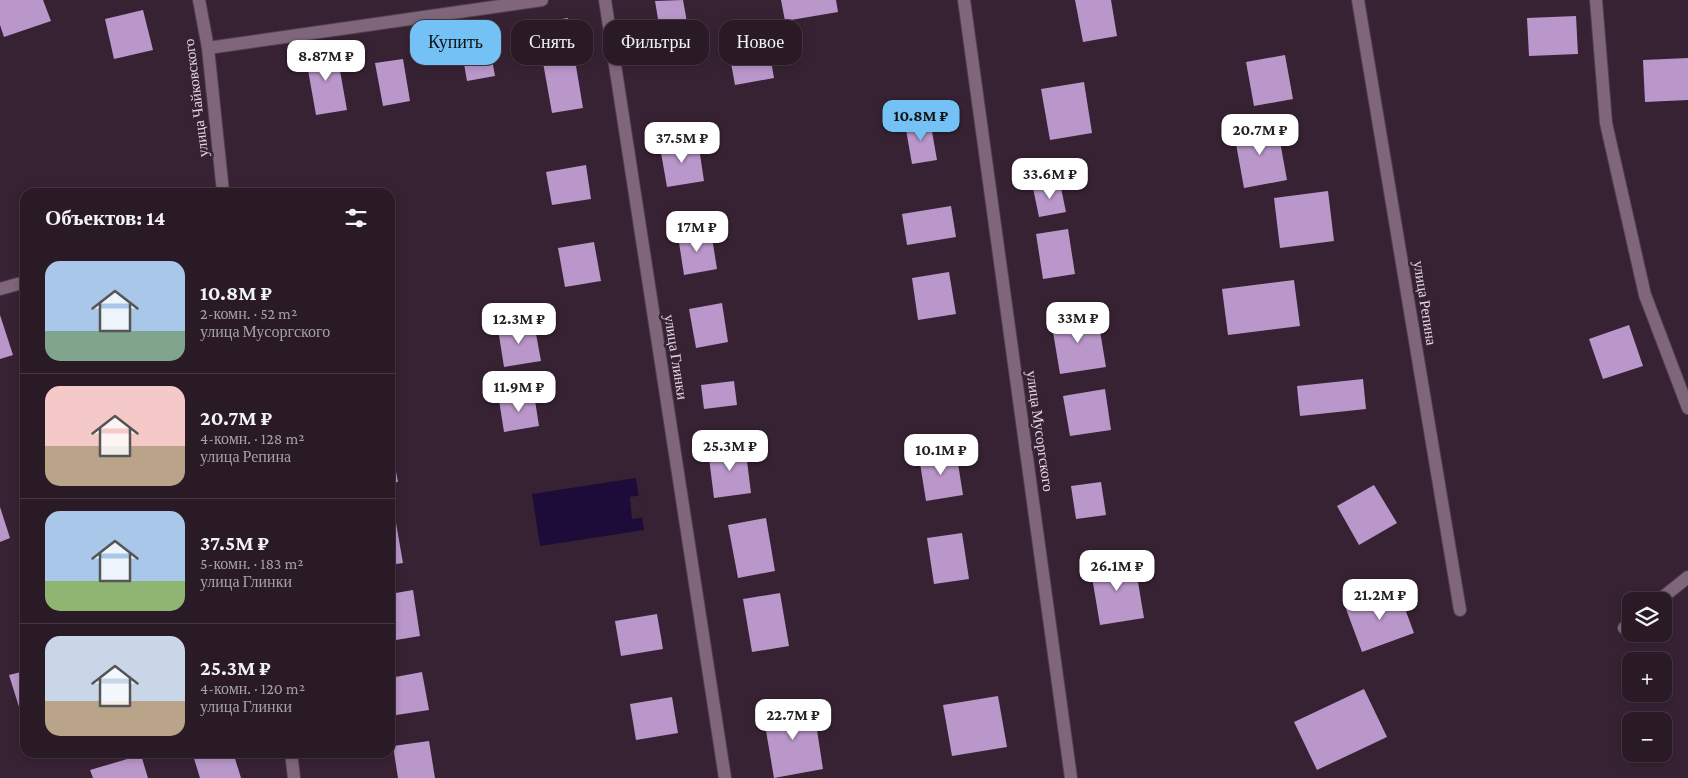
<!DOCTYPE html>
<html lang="ru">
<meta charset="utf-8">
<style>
:root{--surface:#291a26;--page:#31232e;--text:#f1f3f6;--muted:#a5a1a7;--line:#453843;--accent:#73c1f5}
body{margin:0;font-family:"Crimson Pro",serif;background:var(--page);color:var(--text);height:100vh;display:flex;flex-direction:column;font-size:19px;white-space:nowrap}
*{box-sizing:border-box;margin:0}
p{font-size:16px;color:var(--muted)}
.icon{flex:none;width:28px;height:28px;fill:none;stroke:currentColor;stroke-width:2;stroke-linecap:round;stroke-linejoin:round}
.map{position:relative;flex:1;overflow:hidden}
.panel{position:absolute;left:20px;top:188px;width:375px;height:570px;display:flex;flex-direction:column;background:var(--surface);border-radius:15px;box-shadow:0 2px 8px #0003,0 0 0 1px var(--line)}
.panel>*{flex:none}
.hud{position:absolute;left:410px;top:20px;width:475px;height:45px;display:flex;gap:10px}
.controls{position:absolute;left:1622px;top:592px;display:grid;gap:10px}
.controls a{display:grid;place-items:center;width:50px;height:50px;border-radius:10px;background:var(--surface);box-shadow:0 2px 8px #0003,0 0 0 1px var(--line);font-size:25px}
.price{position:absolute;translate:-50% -42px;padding:0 11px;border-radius:10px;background:#fff;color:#222;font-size:16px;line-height:32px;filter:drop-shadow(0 1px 2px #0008)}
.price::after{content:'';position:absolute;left:50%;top:30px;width:15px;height:11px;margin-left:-8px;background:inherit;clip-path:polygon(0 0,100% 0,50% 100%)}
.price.on{background:var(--accent);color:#111}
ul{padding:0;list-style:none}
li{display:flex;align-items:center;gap:15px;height:125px;padding:0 25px}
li+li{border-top:1px solid var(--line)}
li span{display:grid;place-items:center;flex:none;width:140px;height:100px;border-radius:15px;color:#555}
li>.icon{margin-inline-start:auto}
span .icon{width:60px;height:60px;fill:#fffc;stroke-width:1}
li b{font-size:21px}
h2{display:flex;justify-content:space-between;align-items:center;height:60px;padding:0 25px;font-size:21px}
.tag{padding:0 18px;border-radius:15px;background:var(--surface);box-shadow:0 2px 8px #0003,0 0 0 1px var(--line);font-size:18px;line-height:45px}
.tag.on{background:var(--accent);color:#111}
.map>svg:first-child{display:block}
</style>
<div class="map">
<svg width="1688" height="778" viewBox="0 0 1688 778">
<rect width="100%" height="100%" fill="#372233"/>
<path fill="#1d0c39" d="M636 478 644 530 540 546 532 494Z"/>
<path fill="#372233" d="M641 495 645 517 632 519 630 497Z"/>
<path fill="#ba97cb" d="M0 0H43L51 21 4 37 0 25Z
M683 0 692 50 664 55 655 1Z
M781 0H836L838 12 785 21Z
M1075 0H1111L1117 36 1083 42Z
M143 10 153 50 114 59 105 19Z
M1576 16 1578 54 1529 56 1527 18Z
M568 18 583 108 552 113 536 23Z
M487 31 495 76 467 81 459 35Z
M768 44 774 78 735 85 729 52Z
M336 48 347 110 316 115 305 53Z
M1285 55 1293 99 1254 106 1246 62Z
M1688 58V100L1645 102 1643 60Z
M403 59 410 101 383 106 375 63Z
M1084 82 1092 133 1050 140 1041 89Z
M930 120 937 160 912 164 905 124Z
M1277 125 1287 180 1244 188 1234 133Z
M698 141 704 181 667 187 660 147Z
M586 165 591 199 552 205 546 172Z
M1060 183 1066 212 1039 217 1033 188Z
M1328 191 1334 241 1280 248 1274 198Z
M951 206 956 237 907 245 902 214Z
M1068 229 1075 274 1043 279 1036 234Z
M711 231 717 269 684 275 678 236Z
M594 242 601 281 565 287 558 248Z
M949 272 956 314 918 320 912 278Z
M1294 280 1300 326 1228 335 1222 289Z
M722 303 728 342 696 348 689 309Z
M1097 313 1106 367 1060 374 1051 320Z
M0 315 13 355 0 359Z
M534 323 541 361 504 367 498 329Z
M1629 325 1643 366 1603 379 1589 339Z
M1363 379 1366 409 1300 416 1297 386Z
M734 381 737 405 704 409 701 385Z
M1105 389 1111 430 1070 436 1063 396Z
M534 394 539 426 504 432 499 400Z
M390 441 398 482 390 483Z
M745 445 751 493 714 498 708 450Z
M956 451 963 495 926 501 919 457Z
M1101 482 1106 515 1076 519 1071 486Z
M1374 485 1397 523 1359 545 1337 506Z
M0 507 10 538 0 542Z
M766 518 775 571 738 578 728 525Z
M396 523 403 563 390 565V524Z
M962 533 969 579 934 584 927 538Z
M1134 558 1144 618 1100 625 1090 565Z
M413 590 420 636 390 641V594Z
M1398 590 1414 633 1362 652 1346 609Z
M780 593 789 646 752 652 743 599Z
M657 614 663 649 621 656 615 621Z
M25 671V726L9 675Z
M422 672 429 710 390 716V678Z
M1364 689 1387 737 1317 770 1294 722Z
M998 696 1007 747 952 756 943 705Z
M672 697 678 733 636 740 630 704Z
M813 704 823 769 774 778 763 713Z
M429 741 435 778H398L393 746Z
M192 752H233L241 778H200Z
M141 755 148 778H93L90 770Z"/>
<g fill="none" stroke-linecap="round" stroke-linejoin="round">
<defs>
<path id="minor" d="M199 0 208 48 223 192
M605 0 725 778
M964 0 1071 778
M1358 0 1460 610
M1596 0 1606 123 1645 295 1688 408
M208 48 542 0
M0 289 25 282
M1658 601 1688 577
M1624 628 1631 623
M291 752 294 778"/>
</defs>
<use href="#minor" stroke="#513f4e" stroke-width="14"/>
<use href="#minor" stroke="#80667b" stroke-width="12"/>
</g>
<g text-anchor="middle" stroke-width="5" stroke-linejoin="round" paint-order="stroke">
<g font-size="15" fill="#e4d6e1" stroke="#372233">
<text transform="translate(196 98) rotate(-97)" y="5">улица Чайковского</text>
<text transform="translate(1425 303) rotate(81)" y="5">улица Репина</text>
<text transform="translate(676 357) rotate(81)" y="5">улица Глинки</text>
<text transform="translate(1040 431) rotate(82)" y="5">улица Мусоргского</text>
</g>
</g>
</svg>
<div class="controls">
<a><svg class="icon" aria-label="layers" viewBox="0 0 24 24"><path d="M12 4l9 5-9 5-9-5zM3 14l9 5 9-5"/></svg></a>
<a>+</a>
<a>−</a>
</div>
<b class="price" style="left:326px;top:82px">8.87M ₽</b>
<b class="price on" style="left:921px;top:142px">10.8M ₽</b>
<b class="price" style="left:1260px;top:156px">20.7M ₽</b>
<b class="price" style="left:682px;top:164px">37.5M ₽</b>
<b class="price" style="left:1050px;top:200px">33.6M ₽</b>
<b class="price" style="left:697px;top:253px">17M ₽</b>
<b class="price" style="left:1078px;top:344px">33M ₽</b>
<b class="price" style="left:519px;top:345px">12.3M ₽</b>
<b class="price" style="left:519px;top:413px">11.9M ₽</b>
<b class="price" style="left:730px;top:472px">25.3M ₽</b>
<b class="price" style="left:941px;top:476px">10.1M ₽</b>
<b class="price" style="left:1117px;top:592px">26.1M ₽</b>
<b class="price" style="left:1380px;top:621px">21.2M ₽</b>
<b class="price" style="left:793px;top:741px">22.7M ₽</b>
<div class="hud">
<a class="tag on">Купить</a>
<a class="tag">Снять</a>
<a class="tag">Фильтры</a>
<a class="tag">Новое</a>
</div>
<section class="panel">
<h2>Объектов: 14<svg class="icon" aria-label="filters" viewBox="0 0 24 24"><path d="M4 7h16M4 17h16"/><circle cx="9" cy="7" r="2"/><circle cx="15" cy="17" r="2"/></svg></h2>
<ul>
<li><span style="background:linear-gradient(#a9c7e8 70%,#7fa58c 0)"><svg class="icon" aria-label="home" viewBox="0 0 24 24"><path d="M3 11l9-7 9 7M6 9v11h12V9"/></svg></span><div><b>10.8M ₽</b><p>2-комн. · 52 m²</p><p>улица Мусоргского</p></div></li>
<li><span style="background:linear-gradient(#f6c9c9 60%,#b9a48a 0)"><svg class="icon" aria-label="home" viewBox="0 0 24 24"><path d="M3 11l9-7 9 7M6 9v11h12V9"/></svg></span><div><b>20.7M ₽</b><p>4-комн. · 128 m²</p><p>улица Репина</p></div></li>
<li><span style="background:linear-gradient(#a9c7e8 70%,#8fb573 0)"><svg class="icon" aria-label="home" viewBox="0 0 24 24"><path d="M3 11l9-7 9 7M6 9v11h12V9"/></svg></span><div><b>37.5M ₽</b><p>5-комн. · 183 m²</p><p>улица Глинки</p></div></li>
<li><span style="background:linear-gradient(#c9d6e8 65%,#b9a48a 0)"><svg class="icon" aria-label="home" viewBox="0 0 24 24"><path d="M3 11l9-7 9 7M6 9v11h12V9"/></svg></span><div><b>25.3M ₽</b><p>4-комн. · 120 m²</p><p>улица Глинки</p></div></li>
</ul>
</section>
</div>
